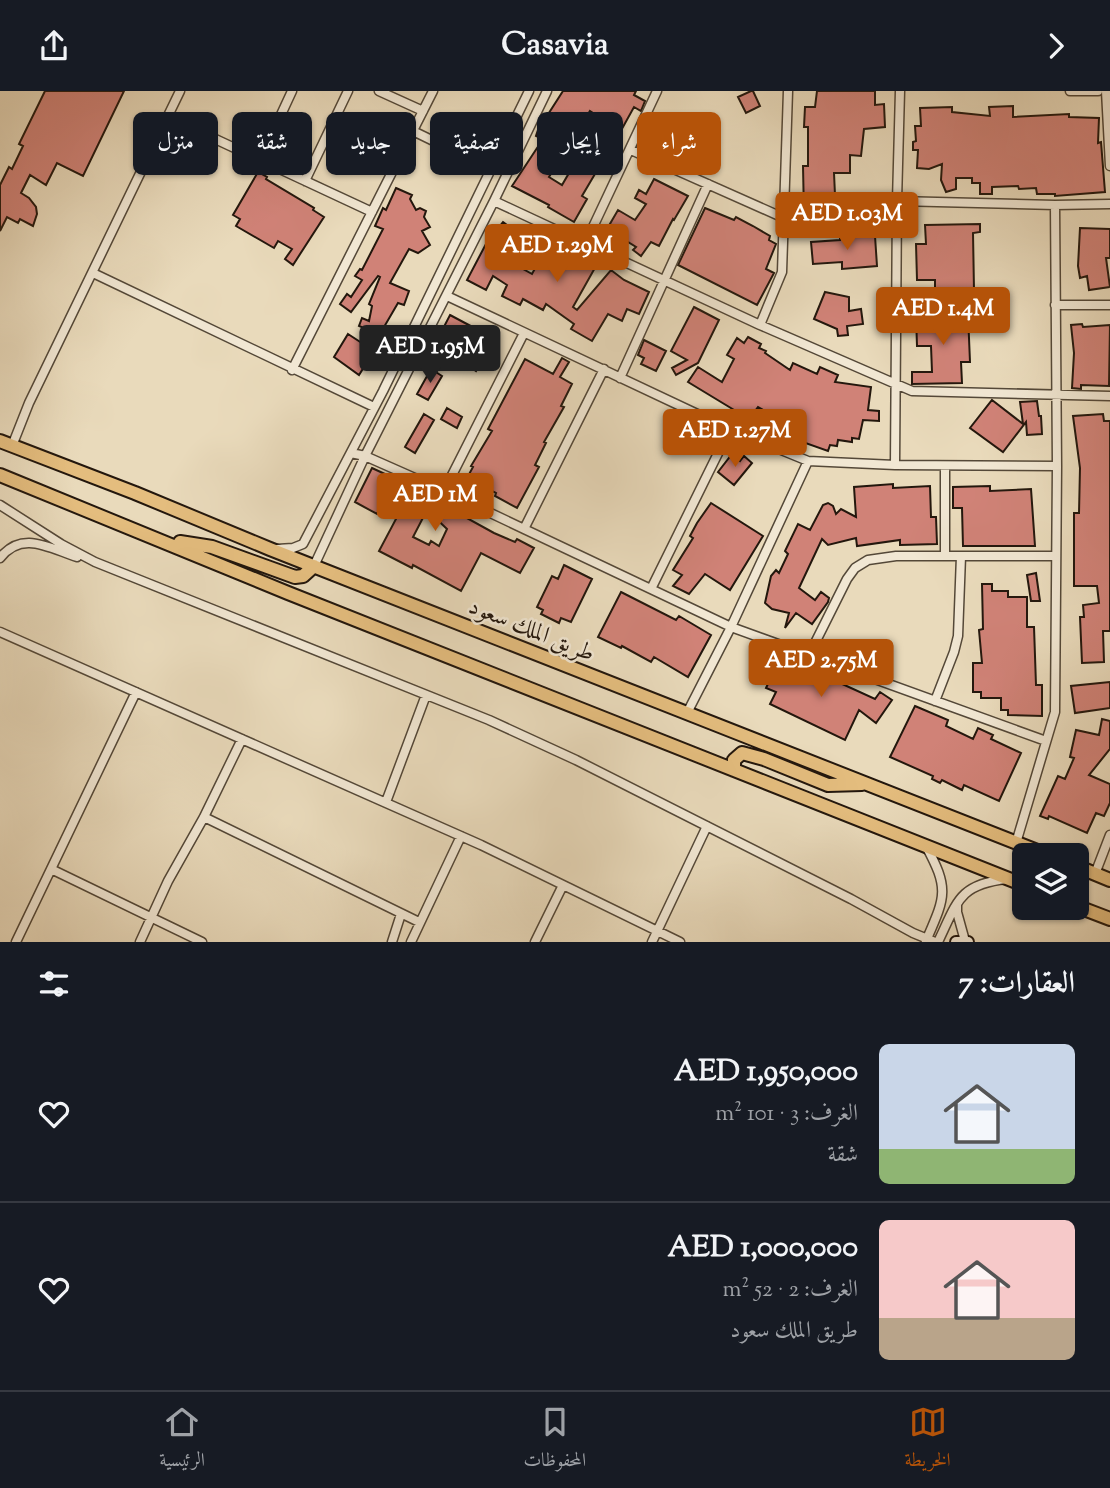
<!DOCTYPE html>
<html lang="ar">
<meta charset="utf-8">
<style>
:root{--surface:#171b24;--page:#242831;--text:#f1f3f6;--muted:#9ea1a6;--line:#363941;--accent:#b45309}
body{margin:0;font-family:"Sorts Mill Goudy",Amiri,serif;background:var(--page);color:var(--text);direction:rtl;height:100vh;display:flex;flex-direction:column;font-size:26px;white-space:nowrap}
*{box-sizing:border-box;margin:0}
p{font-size:23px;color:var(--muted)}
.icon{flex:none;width:38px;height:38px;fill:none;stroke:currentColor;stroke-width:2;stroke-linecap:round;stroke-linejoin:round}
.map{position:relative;height:851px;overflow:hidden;direction:ltr}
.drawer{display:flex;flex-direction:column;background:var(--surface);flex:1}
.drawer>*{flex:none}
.guide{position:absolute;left:21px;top:21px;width:700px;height:63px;direction:rtl;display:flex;gap:14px}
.fabs{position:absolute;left:1012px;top:752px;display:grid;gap:14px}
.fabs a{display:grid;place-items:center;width:77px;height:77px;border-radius:10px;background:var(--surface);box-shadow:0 2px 5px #0004;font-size:35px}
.price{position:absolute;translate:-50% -60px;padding:0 16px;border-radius:7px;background:var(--accent);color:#fff;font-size:23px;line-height:46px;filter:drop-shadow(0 2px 4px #0008)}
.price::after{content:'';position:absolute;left:50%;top:42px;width:21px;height:16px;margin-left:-10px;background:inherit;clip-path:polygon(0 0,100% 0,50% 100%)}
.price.current{background:#222;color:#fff}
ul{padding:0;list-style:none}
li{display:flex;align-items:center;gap:21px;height:175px;padding:0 35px}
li+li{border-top:2px solid var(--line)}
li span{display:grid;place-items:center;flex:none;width:196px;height:140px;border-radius:10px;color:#555}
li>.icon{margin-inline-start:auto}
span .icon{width:84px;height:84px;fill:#fffc;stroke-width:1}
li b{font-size:30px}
h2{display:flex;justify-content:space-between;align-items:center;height:84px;padding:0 35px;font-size:30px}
.tag{padding:0 24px;border-radius:10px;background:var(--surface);box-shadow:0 2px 5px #0004;font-size:24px;line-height:63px}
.tag.current{background:var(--accent);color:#fff}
header{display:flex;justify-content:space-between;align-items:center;height:91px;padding:0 35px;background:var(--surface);font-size:32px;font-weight:700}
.tab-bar{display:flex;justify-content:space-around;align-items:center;height:98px;border-top:2px solid var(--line);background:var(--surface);font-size:19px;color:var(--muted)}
.tab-bar a{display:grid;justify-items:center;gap:4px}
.tab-bar .current{color:var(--accent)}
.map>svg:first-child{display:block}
</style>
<header><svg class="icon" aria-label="forward" viewBox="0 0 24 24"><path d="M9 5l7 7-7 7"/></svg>Casavia<svg class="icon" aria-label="share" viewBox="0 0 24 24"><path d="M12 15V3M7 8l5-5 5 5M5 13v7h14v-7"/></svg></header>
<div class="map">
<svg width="1110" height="851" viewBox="0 0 1110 851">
<rect width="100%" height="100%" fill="#e9dabb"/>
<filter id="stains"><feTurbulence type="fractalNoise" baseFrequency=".00286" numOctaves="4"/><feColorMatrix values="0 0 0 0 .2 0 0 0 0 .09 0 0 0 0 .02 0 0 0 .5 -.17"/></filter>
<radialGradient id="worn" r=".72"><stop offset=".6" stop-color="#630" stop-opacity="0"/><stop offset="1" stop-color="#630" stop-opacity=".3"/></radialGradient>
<path fill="#d08277" stroke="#23170d" stroke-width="2" fill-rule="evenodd" d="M45 0H124L83 85 57 72 46 94 30 84 21 102 29 107 36 116 37 123 33 135 20 128 18 132 7 126 0 140V94L9 76 12 78 23 55 19 53Z
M563 0H636L634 4 645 10 641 20 634 16 603 72 602 71 582 105 587 108 574 131 548 116 549 114 512 95 543 48 536 45 538 39ZM590 20 601 27 562 94 549 86Z
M751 0H753L760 15 746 22 738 6Z
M817 0H875V14L884 13 885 36 864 38 861 65 850 64V82H834L836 126 822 128 804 124 803 75H808V36H804L805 16H815Z
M1013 15V26L1069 23V26L1099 27 1098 52 1101 51 1105 101 1055 105V103H1037L1036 97 1019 98 1018 95 992 96V103H980V92H972V87H956V98L946 101 941 89 942 73 929 78 917 77 918 59H913V51L916 50 915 35H921L920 17 952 16V21L990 25 989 16Z
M258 81 267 86 266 88 314 117 313 119 324 126 293 174 285 168 292 158 278 150 274 157 236 135 240 128 233 124Z
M654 88 688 105 674 129 673 128 659 155 651 151 641 165 633 159 636 156 607 138 618 119 635 129 646 113 635 107 639 99 646 103Z
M396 97 412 104 410 108 416 119 420 117 426 120 424 126 430 136 422 140 430 154 418 162 409 158 390 192 409 200 404 214 398 212 384 236 383 245 359 235 362 227 369 230 372 215 369 213 380 186 378 185 351 221 340 213 347 203 351 206 362 189 355 185 360 178 362 179 383 138 375 135 383 117 386 119Z
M705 117 734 129 736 126 753 135 770 145 769 149 776 153 766 178 774 182 757 214 678 174Z
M503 131 518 142 500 165 532 183 549 152 596 175 573 216 577 219 611 179 624 189 649 201 639 223 627 218 622 230 608 223 592 250 571 238 574 233 546 213 543 219 523 208 520 214 502 205 507 194 493 185 486 199 467 189 487 151Z
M980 133V141L973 142 974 199H935V189H917L916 153H926L925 134Z
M1080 137 1110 138V167H1106L1110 196 1089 199 1087 185 1080 187 1078 175Z
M840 145H875L877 175 842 178V171L813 173 811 151 840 149Z
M825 201 849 206V220L861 218 863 233 847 235 848 244 838 245 837 238 814 228Z
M694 216 719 229 698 272 676 284 672 277 687 269 671 260Z
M968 223 970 271H961L962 292 912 293V281H932L931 255H917L916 224Z
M450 224 482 241 474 256 486 263 476 280 456 266 454 269 433 257Z
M1082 233 1083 236 1110 234 1109 295 1081 294V298L1072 297 1074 262 1071 234Z
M348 243 374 260 359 284 334 266Z
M748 246 761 253 759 257 766 260 765 262 790 279 793 272 817 283 820 276 838 284 835 291 871 296 868 319 879 320V330L863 329 859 348 852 347V351L838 349 837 355 830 354 828 360 794 348 797 341 769 330 772 324 758 316 749 328 688 291 698 276 722 291 734 268 727 264 737 247 744 252Z
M644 249 666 260 656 280 641 273 644 267 638 264Z
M562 267 569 271 560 286 572 293 561 315 564 316 544 351 546 352 535 374 539 376 517 417 495 405 496 402 467 387 473 376 471 375 492 340 488 338 525 268 553 283Z
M431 278 442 285 428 309 417 303Z
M992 309 1023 333 1020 311 1037 310 1039 325H1041L1042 343 1027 344 1026 331 1003 361 970 337Z
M447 317 462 326 457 337 441 328Z
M424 323 434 329 415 362 405 356Z
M1103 323 1104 330H1110V540H1103L1104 571 1082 572 1080 526H1084L1083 514 1099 512 1097 495H1074V422H1079L1080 377 1073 325Z
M732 363 740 370 744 365 752 372 734 394 718 381Z
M372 377 413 396 411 400 434 413 440 407 454 420 494 442 515 451 517 448 534 457 520 482 481 462 461 500 413 474 412 477 379 460 396 428 379 419 377 423 355 411ZM427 419 447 438 439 455 431 450 429 454 413 446Z
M893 393V397L930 395 931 426H936L937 453 900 454V449L857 455 856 447 828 454 822 448 799 497 815 509 821 501 829 507 828 511 812 533 796 522 785 537 789 522 772 518 765 512 771 485 776 479 779 482 788 463 785 460 798 433 810 439 823 414 828 412 833 415 836 423 841 418 856 426 854 396Z
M990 395V400L1031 398 1035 455H963L962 417H953V396Z
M711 412 763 445 730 499 705 483 689 503 673 495 682 484 673 479 693 447 690 445 697 432Z
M564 474 592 488 571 531 561 527 559 532 541 523 543 519 537 516 552 485 558 488Z
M1036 482 1040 510H1031L1027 484Z
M982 493H992V500H1008V506H1027V536H1034L1036 594H1042V625L1008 624V619H1001V607H981V601H973V572H982L979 539 983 538Z
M621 501 676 529 679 525 711 544 688 586 654 566 651 571 622 555 621 557 598 546Z
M781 565 875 608 880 601 892 609 876 632 859 619 845 649 770 613 776 601 766 597Z
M1110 591V617L1075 622 1071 595Z
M915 615 948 629 946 635 973 648 978 637 993 644 991 648 1021 662 999 710 964 694 962 699 942 689 940 692 932 688 933 685 890 666Z
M1102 628 1110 630V658L1089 684 1110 693V712L1104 725 1096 722 1087 742 1049 725 1048 728 1040 725 1058 685 1065 688 1074 667 1070 666 1076 639 1099 644Z"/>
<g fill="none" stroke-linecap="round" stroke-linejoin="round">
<defs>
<path id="minor" d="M379 0 423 20
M1070 0H1098
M1106 0 1110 75
M168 26 372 121
M413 40 491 78
M631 59 784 127 840 138 896 139
M260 69 292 0
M305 90 348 0
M494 110 760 234 912 300 1110 305
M897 110 1055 114 1110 113
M585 153 657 0
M93 182 374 316
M447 205 725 336 808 370 895 374 1057 375
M1055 214H1110
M760 234 782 181 788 0
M292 279 433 0
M620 287 708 93
M12 355 29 312 180 0
M351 362 365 365 444 400 731 536 1046 650
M895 374 897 110 900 0
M444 400 524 242
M0 414 61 453 95 471 489 629 576 669 851 808 913 842 935 851
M524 438 604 278
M277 458 293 457 303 453 383 300 529 0
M945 465V375
M0 467C22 439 49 457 77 466
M314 475 365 365 494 110 547 0
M651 498 730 338
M0 541 481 754 680 851
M809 564 847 488 855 477 868 469 896 465H1056
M935 610 954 561 958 545 961 465
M687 622 731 536 808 370
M386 711 426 604
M204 726 419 831
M1016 752 1055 621 1057 375 1055 114
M51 778 202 851
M1095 783 1110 744
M957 814V821L965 850
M926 850C945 806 950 799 926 755
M16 851 136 601
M140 851 168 790 204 726 242 648
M392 851 401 823
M411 851 461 745
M535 851 563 794
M652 851 707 735
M938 851C957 812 958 793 1007 788"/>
<path id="secondary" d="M956 851H968"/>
<path id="primary" d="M0 350 135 402 270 458 1050 765
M0 384 288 502 1024 794
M180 451 212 456 295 486 303 485 314 475
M734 679V669L742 662 764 668 828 694 862 693
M1076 775 1110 789
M1076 815 1110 828"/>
</defs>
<use href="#minor" stroke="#544838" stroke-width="11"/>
<use href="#secondary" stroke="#23170d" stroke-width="14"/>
<use href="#primary" stroke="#23170d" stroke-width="16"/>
<use href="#minor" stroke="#f1e7d3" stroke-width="8"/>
<use href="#secondary" stroke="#f1e7d3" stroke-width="10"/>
<use href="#primary" stroke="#e4bd7e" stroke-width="12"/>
</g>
<g text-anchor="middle" stroke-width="5" stroke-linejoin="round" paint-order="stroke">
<g font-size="24" fill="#23170d" stroke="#f1e7d3">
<text transform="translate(532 538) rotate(22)" y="8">طريق الملك سعود</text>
</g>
</g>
<rect width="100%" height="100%" filter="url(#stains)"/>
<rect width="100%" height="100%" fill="url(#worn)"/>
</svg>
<div class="fabs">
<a><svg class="icon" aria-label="layers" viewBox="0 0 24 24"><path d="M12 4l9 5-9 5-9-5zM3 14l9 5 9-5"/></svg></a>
</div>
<b class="price" style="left:847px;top:161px">AED 1.03M</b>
<b class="price" style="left:557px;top:193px">AED 1.29M</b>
<b class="price" style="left:943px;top:256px">AED 1.4M</b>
<b class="price current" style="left:430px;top:294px">AED 1.95M</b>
<b class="price" style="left:735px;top:378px">AED 1.27M</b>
<b class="price" style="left:435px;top:442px">AED 1M</b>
<b class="price" style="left:821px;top:608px">AED 2.75M</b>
<div class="guide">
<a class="tag current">شراء</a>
<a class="tag">إيجار</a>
<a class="tag">تصفية</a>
<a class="tag">جديد</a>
<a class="tag">شقة</a>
<a class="tag">منزل</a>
</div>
</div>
<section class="drawer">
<h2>العقارات: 7<svg class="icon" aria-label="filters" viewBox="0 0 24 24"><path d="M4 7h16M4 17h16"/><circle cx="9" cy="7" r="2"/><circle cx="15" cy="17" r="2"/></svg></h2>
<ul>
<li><span style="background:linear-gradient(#c9d6e8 75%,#8fb573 0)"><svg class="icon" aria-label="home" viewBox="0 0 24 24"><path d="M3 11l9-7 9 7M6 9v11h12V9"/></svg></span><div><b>AED 1,950,000</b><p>الغرف: 3 · 101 m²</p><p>شقة</p></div><svg class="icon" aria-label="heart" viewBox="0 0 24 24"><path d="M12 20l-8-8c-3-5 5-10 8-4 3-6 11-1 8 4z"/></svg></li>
<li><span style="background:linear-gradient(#f6c9c9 70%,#b9a48a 0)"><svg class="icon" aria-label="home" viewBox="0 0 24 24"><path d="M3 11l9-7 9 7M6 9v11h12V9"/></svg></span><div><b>AED 1,000,000</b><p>الغرف: 2 · 52 m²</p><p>طريق الملك سعود</p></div><svg class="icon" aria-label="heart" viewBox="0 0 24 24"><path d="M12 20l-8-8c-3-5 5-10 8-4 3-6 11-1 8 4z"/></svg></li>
</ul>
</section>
<nav class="tab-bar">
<a class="current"><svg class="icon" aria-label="map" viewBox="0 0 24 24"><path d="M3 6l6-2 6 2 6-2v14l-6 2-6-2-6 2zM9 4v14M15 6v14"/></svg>الخريطة</a>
<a><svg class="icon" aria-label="saved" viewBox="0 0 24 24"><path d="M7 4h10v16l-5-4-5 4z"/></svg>المحفوظات</a>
<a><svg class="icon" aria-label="home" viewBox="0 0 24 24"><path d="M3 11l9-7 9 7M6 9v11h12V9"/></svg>الرئيسية</a>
</nav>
